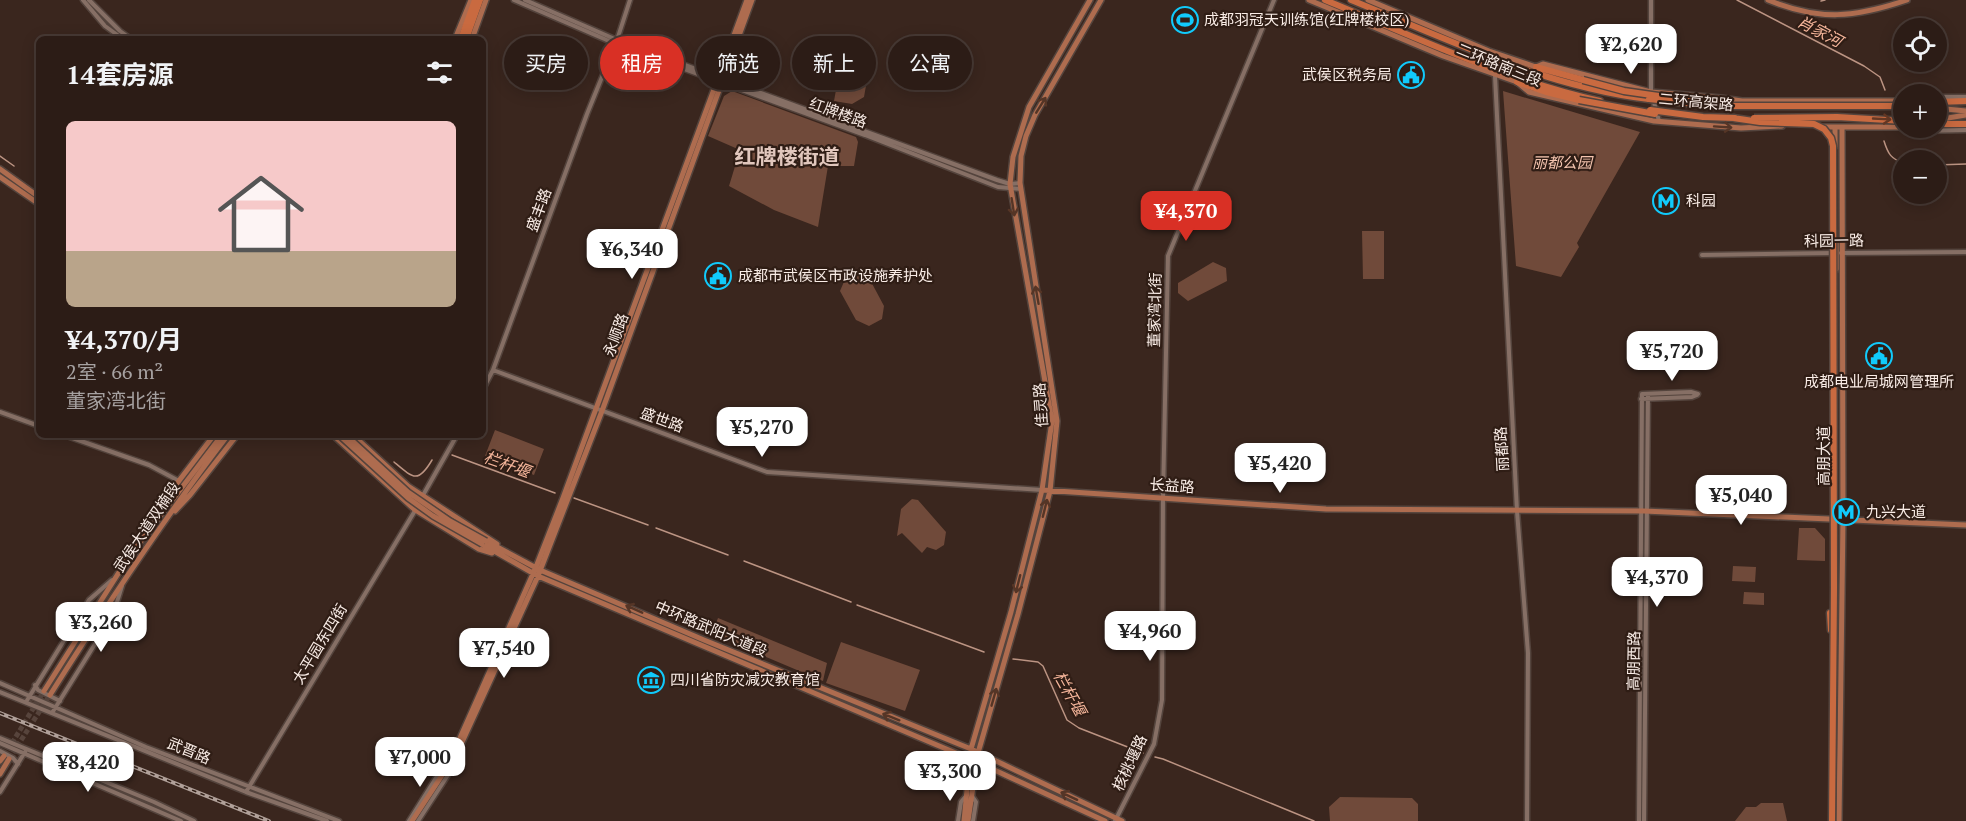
<!DOCTYPE html>
<html lang="zh">
<meta charset="utf-8">
<style>
:root{--surface:#2c1c16;--page:#34251f;--text:#f1f3f6;--muted:#a6a1a1;--line:#483a35;--accent:#d93025}
body{margin:0;font-family:"PT Serif","Noto Sans SC",serif;background:var(--page);color:var(--text);height:100vh;display:flex;flex-direction:column;font-size:22px;white-space:nowrap}
*{box-sizing:border-box;margin:0}
p{font-size:20px;color:var(--muted)}
.icon{flex:none;width:33px;height:33px;fill:none;stroke:currentColor;stroke-width:2;stroke-linecap:round;stroke-linejoin:round}
.map{position:relative;flex:1;overflow:hidden}
.side{position:absolute;left:36px;top:36px;width:450px;height:402px;display:flex;flex-direction:column;background:var(--surface);border-radius:9px;box-shadow:0 3px 15px #0003,0 0 0 2px var(--line)}
.side>*{flex:none}
.guide{position:absolute;left:504px;top:36px;width:570px;height:54px;display:flex;gap:12px}
.controls{position:absolute;left:1893px;top:18px;display:grid;gap:12px}
.controls a{display:grid;place-items:center;width:54px;height:54px;border-radius:50%;background:var(--surface);box-shadow:0 3px 15px #0003,0 0 0 2px var(--line);font-size:30px}
.price{position:absolute;translate:-50% -51px;padding:0 14px;border-radius:12px;background:#fff;color:#222;font-size:20px;line-height:39px;filter:drop-shadow(0 2px 3px #0008)}
.price::after{content:'';position:absolute;left:50%;top:36px;width:18px;height:14px;margin-left:-9px;background:inherit;clip-path:polygon(0 0,100% 0,50% 100%)}
.price.active{background:var(--accent);color:#fff}
ul{padding:0;list-style:none}
li{display:grid;align-content:center;gap:12px;height:318px;padding:0 30px}
li span{display:grid;place-items:center;height:186px;border-radius:9px;color:#555}
li>.icon{margin-inline-start:auto}
span .icon{width:108px;height:108px;fill:#fffc;stroke-width:1}
li b{font-size:26px}
h2{display:flex;justify-content:space-between;align-items:center;height:72px;padding:0 30px;font-size:26px}
.pill{padding:0 21px;border-radius:27px;background:var(--surface);box-shadow:0 3px 15px #0003,0 0 0 2px var(--line);font-size:21px;line-height:54px}
.pill.active{background:var(--accent);color:#fff}
.map>svg:first-child{display:block}
</style>
<div class="map">
<svg width="1966" height="821" viewBox="0 0 1966 821">
<rect width="100%" height="100%" fill="#3a261e"/>
<path fill="#704a3a" d="M843 51 864 55 870 63 864 97 852 104 834 101Z
M732 91 856 137 858 142 854 166H828L818 227 774 210 729 186 740 150 708 136 724 96Z
M1503 91 1640 132 1577 243 1579 247 1561 277 1516 266Z
M1362 231H1384V279H1363Z
M1213 262 1226 268 1227 281 1188 301 1178 293V283Z
M856 271 868 276 884 306 882 319 869 326 856 320 840 291 846 277Z
M495 430 544 449 534 475 485 456Z
M912 499 918 500 946 532 944 545 936 550 927 547 922 553 902 533 897 536 901 509Z
M1799 528H1815L1825 539V561L1797 560Z
M1733 566 1756 567 1755 582 1732 581Z
M1744 592 1764 593V605L1743 604Z
M718 618 827 663 823 681 719 637 715 626Z
M841 642 920 670 905 711 826 683Z
M1340 797 1412 798 1418 804V821H1330L1329 807Z
M1761 803H1783L1787 821H1735L1746 807H1756Z"/>
<g fill="none" stroke-linecap="round" stroke-linejoin="round">
<path stroke="#bc9483" stroke-width="1.5" d="M1737 0 1864 66 1880 77 1885 90
M1821 1 1825 0
M1884 141C1888 154 1891 159 1904 163
M0 156 14 166
M1936 165 1966 164
M365 435 366 436
M452 455 555 493
M394 462C413 478 418 484 432 460
M574 498 648 525
M656 528 728 555
M744 561 851 602
M857 605 984 652
M1013 659 1038 662 1043 666 1067 720 1079 728 1143 753
M1155 757 1163 759 1314 821"/>
<path stroke="#57443c" stroke-width="5" stroke-dasharray="5 2.5" stroke-linecap="butt" d="M4 756 44 691
M9 759 50 695"/>
<defs>
<path id="minor" d="M83 0 105 26 123 39
M89 0 120 31 131 39
M514 0 616 44 865 135 998 187 1021 189
M525 0 617 40 997 180 1010 184 1020 183
M1651 0V92
M1495 76 1517 511 1528 653 1527 821
M1936 97H1966
M1653 99 1659 121
M1902 128 1922 131 1966 130
M1841 253 1966 252
M1702 255 1833 253
M493 370 767 472 1042 490
M483 389 493 370 587 114 617 40 630 0
M1641 399 1692 397 1697 395
M0 412 39 426
M64 435 149 465 179 481
M422 497 457 435
M0 683 146 747 339 821
M35 685 38 690 60 701
M0 692 246 792 327 821
M26 702 89 600 112 580
M52 713 113 615 122 586
M0 738 154 802 194 821
M0 743 181 821
M0 751 13 758 18 764
M0 792 25 752
M246 792 416 509
M972 796 976 802 973 821
M409 821 451 754
M418 821 448 775 456 757
M958 821 961 802 966 796
M1115 821 1154 744 1162 700 1163 497 1168 256 1274 0
M1639 821 1642 394 1691 392 1698 394
M1644 821 1648 394"/>
<path id="major" d="M1309 0 1443 56 1517 82 1529 92 1654 121 1741 128 1782 126
M1368 0 1489 51 1536 67 1543 64 1651 92 1721 98 1742 101H1904
M1768 0C1820 21 1854 18 1907 0
M455 39 471 0
M472 39 486 0
M1936 108 1966 111
M1936 120 1966 115
M1821 127H1904
M1835 127V146
M0 169 39 197
M0 177 39 204
M1836 243V269
M333 435 414 509 479 549 492 553
M353 435 408 486 497 544
M1042 490 1326 509 1644 511 1966 525
M166 502 175 486 214 435
M175 511 190 495 237 435
M486 541 540 570 704 640 971 749 1122 821
M482 544 538 576 977 762 1105 821
M44 691 128 558 222 435
M50 695C106 606 164 518 228 435
M452 756 536 567 563 498 747 0
M0 761 4 756
M0 774 9 759
M412 821 458 751 538 576 602 411 752 0
M964 821 971 749 1011 612 1042 490 1052 421 1010 184 1013 157 1029 107 1090 0
M968 821 978 753 1018 614 1050 491 1057 421 1020 183 1021 156 1026 136 1035 115 1101 0
M1839 821 1843 519 1842 127"/>
<path id="highway" d="M1325 0C1415 37 1505 80 1600 101
M1351 0C1447 39 1545 87 1649 99
M461 39 475 0
M466 39 480 0
M1536 67 1583 80
M1517 82 1546 92 1579 100
M1936 102 1966 101
M1936 124H1966
M1830 613 1831 630"/>
</defs>
<use href="#minor" stroke="#54443d" stroke-width="7"/>
<use href="#major" stroke="#54443d" stroke-width="8"/>
<use href="#highway" stroke="#54443d" stroke-width="9"/>
<use href="#minor" stroke="#866f65" stroke-width="4"/>
<use href="#major" stroke="#ae6c4f" stroke-width="5"/>
<use href="#highway" stroke="#c96a40" stroke-width="6"/>
<defs>
<path id="rail" d="M0 713 269 821"/>
</defs>
<use href="#rail" stroke="#b0a099" stroke-width="4"/>
<use href="#rail" stroke="#2f1d15" stroke-width="1.5" stroke-dasharray="4.5" stroke-linecap="butt"/>
<defs>
<path id="major-bridge" d="M339 435 408 498 433 516 482 544
M346 435 408 492 450 521 486 541"/>
<path id="highway-bridge" d="M1583 80 1624 91 1700 102
M1649 99 1715 106H1904
M1579 100 1655 114
M1650 110 1703 117 1735 118
M1733 118 1760 122 1814 124 1824 129 1831 138 1833 146 1834 587 1832 821
M1754 118 1837 117 1904 121"/>
</defs>
<use href="#major-bridge" stroke="#54443d" stroke-width="8" stroke-linecap="butt"/>
<use href="#highway-bridge" stroke="#54443d" stroke-width="9" stroke-linecap="butt"/>
<use href="#major-bridge" stroke="#ae6c4f" stroke-width="5"/>
<use href="#highway-bridge" stroke="#c96a40" stroke-width="6"/>
</g>
<defs><path id="oneway-shaft" d="M-6 0H5M1.5-3L5.5 0L1.5 3" fill="none" stroke-width="1.6" stroke-linecap="round" stroke-linejoin="round" transform="scale(1.5)"/></defs>
<g stroke="#553526">
<use href="#oneway-shaft" transform="translate(1041 105) rotate(-58)"/>
<use href="#oneway-shaft" transform="translate(1723 127) rotate(4)"/>
<use href="#oneway-shaft" transform="translate(1013 207) rotate(81)"/>
<use href="#oneway-shaft" transform="translate(1037 295) rotate(-100)"/>
<use href="#oneway-shaft" transform="translate(1045 508) rotate(-76)"/>
<use href="#oneway-shaft" transform="translate(1018 584) rotate(104)"/>
<use href="#oneway-shaft" transform="translate(634 609) rotate(-156)"/>
<use href="#oneway-shaft" transform="translate(994 697) rotate(-74)"/>
<use href="#oneway-shaft" transform="translate(891 717) rotate(-158)"/>
<use href="#oneway-shaft" transform="translate(1069 796) rotate(-155)"/>
</g>
<use stroke="#653824" href="#oneway-shaft" transform="translate(1882 119) rotate(3)"/>
<defs>
<symbol id="stadium-ring" viewBox="-11 -11 22 22"><circle r="9.5" fill="#2f1d15" stroke="#11cafb" stroke-width="1.5"/><path d="M0-5a6.5 5 0 1 0 0 10a6.5 5 0 1 0 0-10ZM-3.5-1.8h7v3.6h-7Z" fill="#11cafb"/></symbol>
<symbol id="civic-ring" viewBox="-11 -11 22 22"><circle r="9.5" fill="#2f1d15" stroke="#11cafb" stroke-width="1.5"/><path d="M-.6-6.5H3V-4.5H.6V-3L4-1V1h2V6H-6V1h2V-1L-.6-3ZM-1.2 2.5V6h2.4V2.5Z" fill="#11cafb"/></symbol>
<symbol id="metro-ring" viewBox="-11 -11 22 22"><circle r="9.5" fill="#2f1d15" stroke="#11cafb" stroke-width="1.5"/><path d="M-5.5 5V-5H-3L0 0L3-5H5.5V5H3V-.5L0 4L-3-.5V5Z" fill="#11cafb"/></symbol>
<symbol id="museum-ring" viewBox="-11 -11 22 22"><circle r="9.5" fill="#2f1d15" stroke="#11cafb" stroke-width="1.5"/><path d="M0-6L6-3V-2H-6V-3ZM-5-1h2V3h-2ZM-1-1h2V3h-2ZM3-1h2V3H3ZM-6 4H6V6H-6Z" fill="#11cafb"/></symbol>
</defs>
<g fill-rule="evenodd">
<use href="#stadium-ring" x="1170" y="5" width="30" height="30"/>
<use href="#civic-ring" x="1396" y="60" width="30" height="30"/>
<use href="#metro-ring" x="1651" y="186" width="30" height="30"/>
<use href="#civic-ring" x="703" y="261" width="30" height="30"/>
<use href="#civic-ring" x="1864" y="341" width="30" height="30"/>
<use href="#metro-ring" x="1831" y="497" width="30" height="30"/>
<use href="#museum-ring" x="636" y="665" width="30" height="30"/>
</g>
<g text-anchor="middle" stroke-width="4.5" stroke-linejoin="round" paint-order="stroke">
<g font-size="15" fill="#f9ece6" stroke="#2f1d15" text-anchor="start">
<text x="1204" y="25">成都羽冠天训练馆(红牌楼校区)</text>
<text x="1392" y="80" text-anchor="end">武侯区税务局</text>
<text x="1686" y="206">科园</text>
<text x="738" y="281">成都市武侯区市政设施养护处</text>
<text x="1879" y="387" text-anchor="middle">成都电业局城网管理所</text>
<text x="1866" y="517">九兴大道</text>
<text x="670" y="685">四川省防灾减灾教育馆</text>
</g>
<g font-size="15" fill="#f9ece6" stroke="#2f1d15">
<text transform="translate(1499 65) rotate(22)" y="5">二环路南三段</text>
<text transform="translate(1696 102) rotate(5)" y="5">二环高架路</text>
<text transform="translate(838 113) rotate(20)" y="5">红牌楼路</text>
<text transform="translate(539 210) rotate(-70)" y="5">盛丰路</text>
<text transform="translate(1834 241) rotate(-1)" y="5">科园一路</text>
<text transform="translate(1155 310) rotate(-89)" y="5">董家湾北街</text>
<text transform="translate(616 335) rotate(-70)" y="5">永顺路</text>
<text transform="translate(1041 405) rotate(-94)" y="5">佳灵路</text>
<text transform="translate(662 420) rotate(20)" y="5">盛世路</text>
<text transform="translate(1502 449) rotate(-93)" y="5">丽都路</text>
<text transform="translate(1824 456) rotate(-90)" y="5">高朋大道</text>
<text transform="translate(1172 486) rotate(4)" y="5">长益路</text>
<text transform="translate(147 527) rotate(-56)" y="5">武侯大道双楠段</text>
<text transform="translate(711 629) rotate(23)" y="5">中环路武阳大道段</text>
<text transform="translate(320 644) rotate(-59)" y="5">太平园东四街</text>
<text transform="translate(1634 661) rotate(-89)" y="5">高朋西路</text>
<text transform="translate(189 751) rotate(22)" y="5">武晋路</text>
<text transform="translate(1130 763) rotate(-65)" y="5">核桃堰路</text>
</g>
<g font-size="15" font-style="italic" fill="#f4c4af" stroke="#2f1d15">
<text x="1562" y="168">丽都公园</text>
</g>
<g font-size="16" font-style="italic" fill="#f6b69b" stroke="#2f1d15">
<text transform="translate(1820 31) rotate(28)" y="6">肖家河</text>
<text transform="translate(507 464) rotate(20)" y="6">栏杆堰</text>
<text transform="translate(1070 693) rotate(61)" y="6">栏杆堰</text>
</g>
<g font-size="21" font-weight="bold" fill="#e1c7bd" stroke="#2f1d15">
<text x="787" y="164">红牌楼街道</text>
</g>
</g>
</svg>
<div class="controls">
<a><svg class="icon" aria-label="locate" viewBox="0 0 24 24"><circle cx="12" cy="12" r="6"/><path d="M12 2v4M12 18v4M2 12h4M18 12h4"/></svg></a>
<a>+</a>
<a>−</a>
</div>
<b class="price" style="left:1631px;top:75px">¥2,620</b>
<b class="price active" style="left:1186px;top:242px">¥4,370</b>
<b class="price" style="left:632px;top:280px">¥6,340</b>
<b class="price" style="left:1672px;top:382px">¥5,720</b>
<b class="price" style="left:762px;top:458px">¥5,270</b>
<b class="price" style="left:1280px;top:494px">¥5,420</b>
<b class="price" style="left:1741px;top:526px">¥5,040</b>
<b class="price" style="left:1657px;top:608px">¥4,370</b>
<b class="price" style="left:101px;top:653px">¥3,260</b>
<b class="price" style="left:1150px;top:662px">¥4,960</b>
<b class="price" style="left:504px;top:679px">¥7,540</b>
<b class="price" style="left:420px;top:788px">¥7,000</b>
<b class="price" style="left:88px;top:793px">¥8,420</b>
<b class="price" style="left:950px;top:802px">¥3,300</b>
<div class="guide">
<a class="pill">买房</a>
<a class="pill active">租房</a>
<a class="pill">筛选</a>
<a class="pill">新上</a>
<a class="pill">公寓</a>
</div>
<section class="side">
<h2>14套房源<svg class="icon" aria-label="filters" viewBox="0 0 24 24"><path d="M4 7h16M4 17h16"/><circle cx="9" cy="7" r="2"/><circle cx="15" cy="17" r="2"/></svg></h2>
<ul>
<li><span style="background:linear-gradient(#f6c9c9 70%,#b9a48a 0)"><svg class="icon" aria-label="home" viewBox="0 0 24 24"><path d="M3 11l9-7 9 7M6 9v11h12V9"/></svg></span><div><b>¥4,370/月</b><p>2室 · 66 m²</p><p>董家湾北街</p></div></li>
</ul>
</section>
</div>
